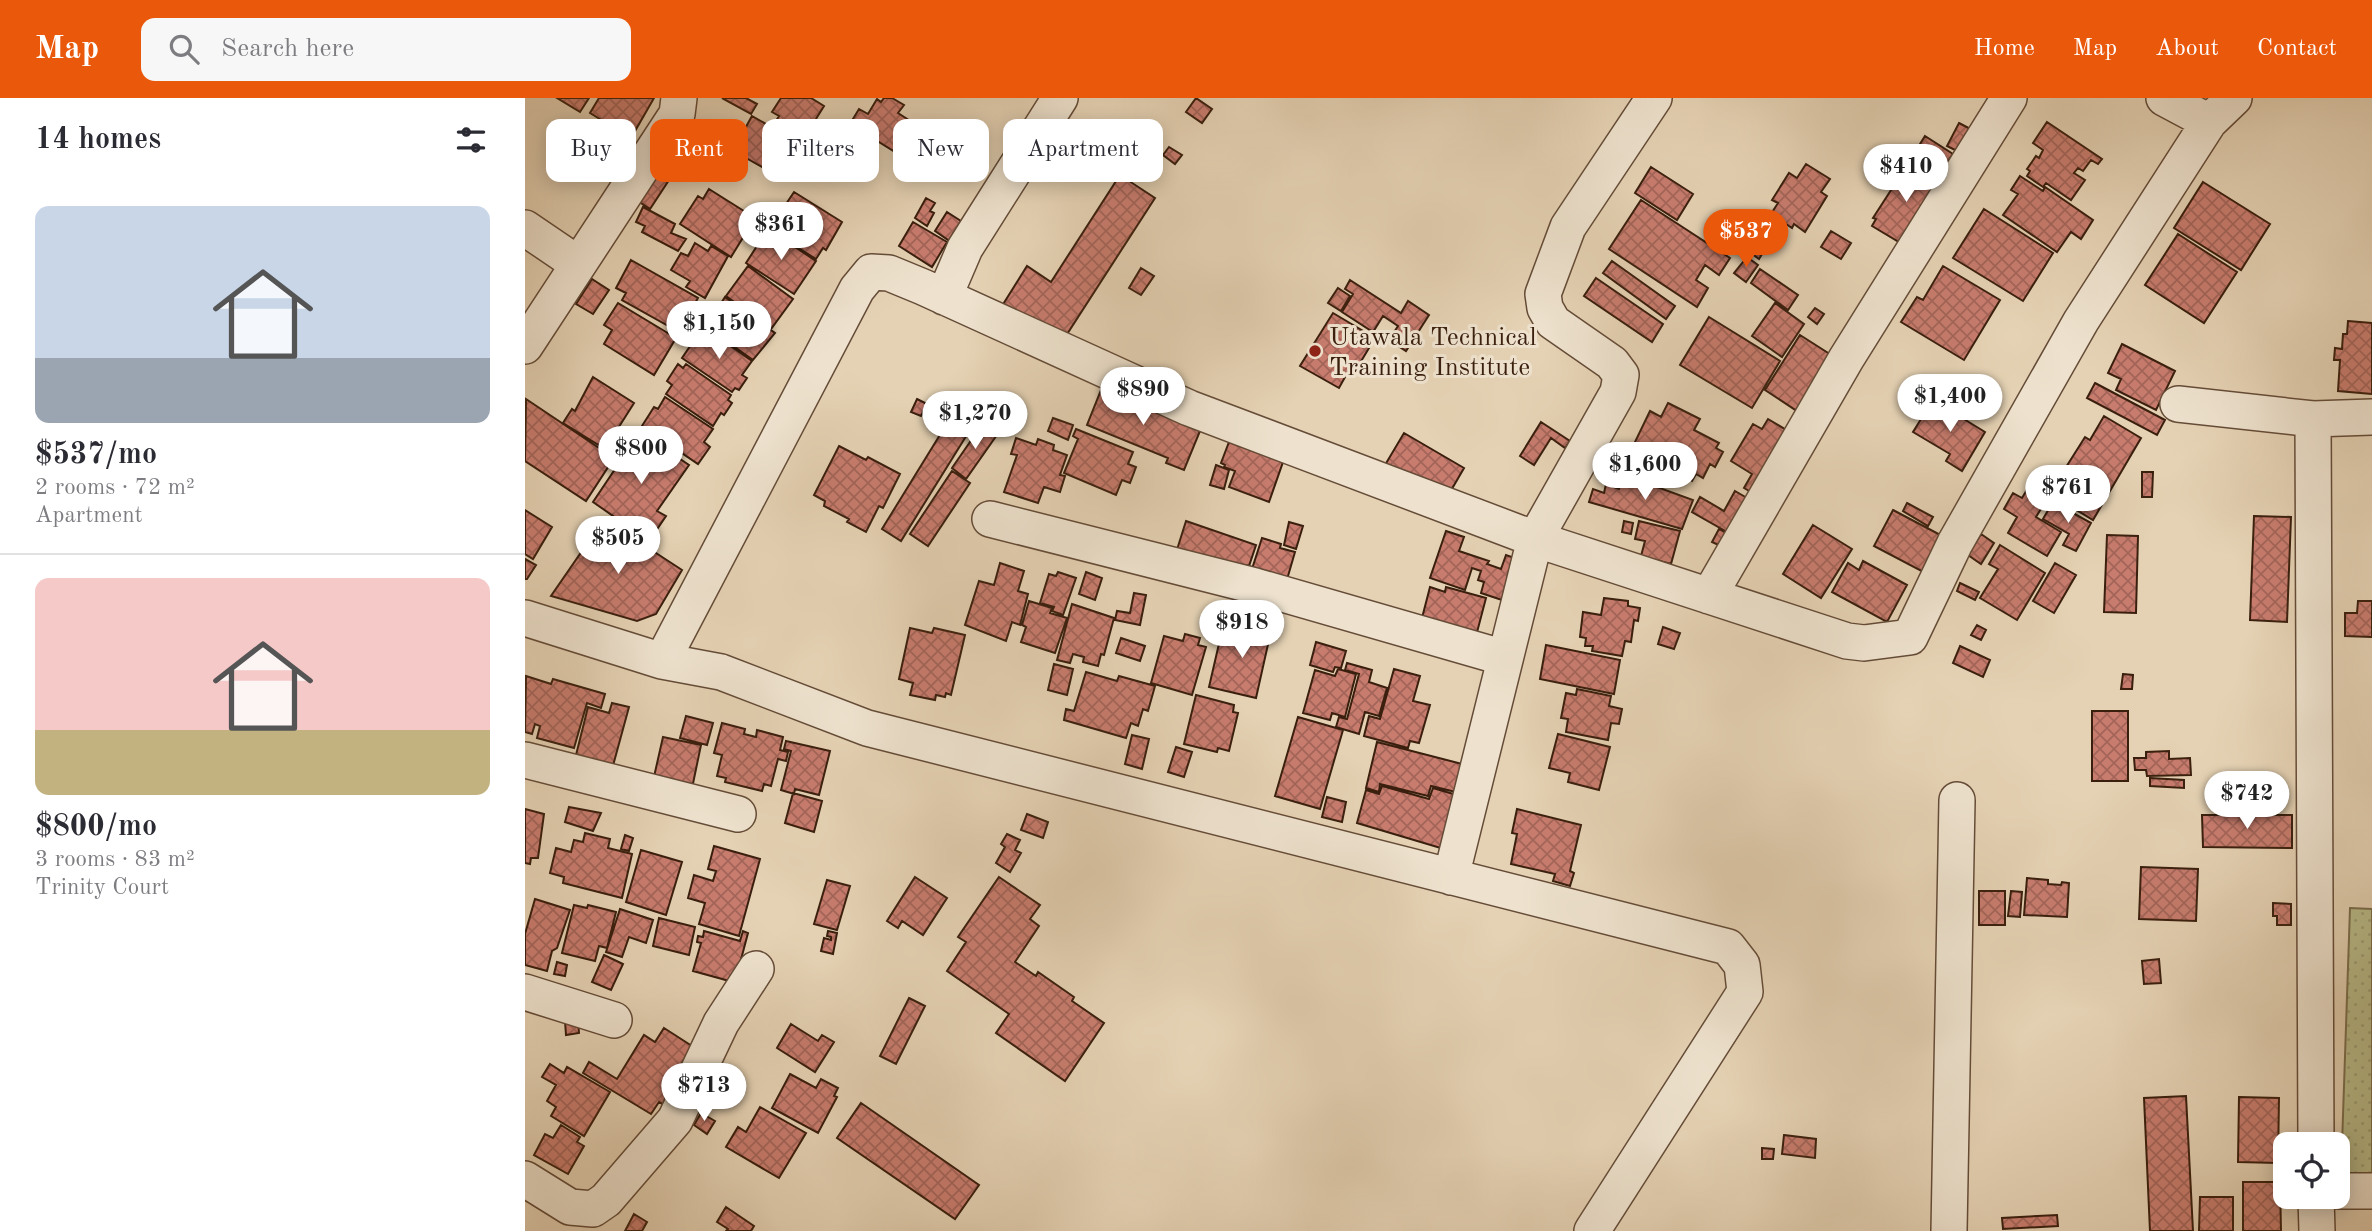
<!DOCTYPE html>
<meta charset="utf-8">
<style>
:root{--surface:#fff;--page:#f7f7f7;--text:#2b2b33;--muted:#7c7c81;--line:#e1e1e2;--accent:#ea580c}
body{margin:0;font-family:"Old Standard TT",serif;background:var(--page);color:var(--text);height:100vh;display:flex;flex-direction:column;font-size:26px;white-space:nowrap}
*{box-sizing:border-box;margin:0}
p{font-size:23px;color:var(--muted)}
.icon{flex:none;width:38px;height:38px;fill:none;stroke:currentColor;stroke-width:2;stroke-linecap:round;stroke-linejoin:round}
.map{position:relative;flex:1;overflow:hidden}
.side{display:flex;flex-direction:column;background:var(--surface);width:525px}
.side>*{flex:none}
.hud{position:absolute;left:21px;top:21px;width:665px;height:63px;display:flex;gap:14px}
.fabs{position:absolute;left:1748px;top:1034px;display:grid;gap:14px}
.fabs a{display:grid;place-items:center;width:77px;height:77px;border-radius:14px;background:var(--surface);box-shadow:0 4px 18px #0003;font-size:35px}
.price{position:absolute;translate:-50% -60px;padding:0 16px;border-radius:24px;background:#fff;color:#222;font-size:23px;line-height:46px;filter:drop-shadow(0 2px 4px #0008)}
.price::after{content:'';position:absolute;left:50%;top:42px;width:21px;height:16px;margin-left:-10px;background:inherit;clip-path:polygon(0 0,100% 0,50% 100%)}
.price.active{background:var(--accent);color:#fff}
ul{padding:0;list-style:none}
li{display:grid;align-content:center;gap:14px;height:371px;padding:0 35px}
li+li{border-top:2px solid var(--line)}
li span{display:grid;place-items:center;height:217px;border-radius:14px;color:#555}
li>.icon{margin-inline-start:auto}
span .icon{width:126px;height:126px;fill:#fffc;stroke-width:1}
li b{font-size:30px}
h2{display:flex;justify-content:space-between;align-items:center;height:84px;padding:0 35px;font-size:30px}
.chip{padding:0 24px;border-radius:14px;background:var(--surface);box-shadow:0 4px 18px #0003;font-size:24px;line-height:63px}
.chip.active{background:var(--accent);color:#fff}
header{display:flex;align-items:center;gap:42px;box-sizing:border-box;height:98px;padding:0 35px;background:var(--accent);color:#fff}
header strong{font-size:33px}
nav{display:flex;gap:38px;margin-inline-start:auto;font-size:24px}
.search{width:490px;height:63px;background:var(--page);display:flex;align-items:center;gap:18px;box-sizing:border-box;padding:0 24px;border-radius:14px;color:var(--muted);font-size:26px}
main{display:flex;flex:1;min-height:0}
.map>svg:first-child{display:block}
</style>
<header>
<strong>Map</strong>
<div class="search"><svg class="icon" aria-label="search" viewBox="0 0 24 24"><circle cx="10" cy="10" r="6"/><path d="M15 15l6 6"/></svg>Search here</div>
<nav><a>Home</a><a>Map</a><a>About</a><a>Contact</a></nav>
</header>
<main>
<section class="side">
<h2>14 homes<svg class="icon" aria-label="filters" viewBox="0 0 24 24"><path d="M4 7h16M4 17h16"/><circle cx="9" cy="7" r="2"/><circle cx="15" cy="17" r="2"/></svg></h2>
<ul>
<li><span style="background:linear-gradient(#c9d6e8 70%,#9aa5b1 0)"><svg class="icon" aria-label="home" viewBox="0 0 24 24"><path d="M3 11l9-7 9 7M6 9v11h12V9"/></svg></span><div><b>$537/mo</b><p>2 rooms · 72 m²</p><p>Apartment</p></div></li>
<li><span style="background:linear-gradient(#f6c9c9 70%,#c2b280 0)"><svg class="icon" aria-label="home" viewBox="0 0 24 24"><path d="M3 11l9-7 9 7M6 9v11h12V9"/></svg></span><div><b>$800/mo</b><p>3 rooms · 83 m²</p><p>Trinity Court</p></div></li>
</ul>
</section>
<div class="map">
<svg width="1847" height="1133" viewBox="0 0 1847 1133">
<defs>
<pattern id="grass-dots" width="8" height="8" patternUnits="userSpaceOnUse" patternTransform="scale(1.75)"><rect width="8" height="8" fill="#b8bb8a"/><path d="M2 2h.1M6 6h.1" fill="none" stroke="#9fa076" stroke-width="1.8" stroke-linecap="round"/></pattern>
<pattern id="building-cross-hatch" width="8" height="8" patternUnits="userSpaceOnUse" patternTransform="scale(1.75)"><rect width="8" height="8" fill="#c87c6e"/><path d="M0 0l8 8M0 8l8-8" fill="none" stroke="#a36559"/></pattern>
</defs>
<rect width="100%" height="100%" fill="#e5d2b4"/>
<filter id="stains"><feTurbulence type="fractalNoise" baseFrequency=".00286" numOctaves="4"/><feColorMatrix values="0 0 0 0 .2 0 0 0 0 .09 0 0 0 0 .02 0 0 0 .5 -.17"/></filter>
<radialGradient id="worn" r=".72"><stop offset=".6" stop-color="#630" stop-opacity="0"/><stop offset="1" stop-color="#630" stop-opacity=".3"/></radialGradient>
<path fill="url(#grass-dots)" stroke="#796d4c" stroke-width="2" d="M1825 810 1847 811V1078L1816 1077Z"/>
<path fill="url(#building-cross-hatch)" stroke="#3a1f0e" stroke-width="2" d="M32 0H64L55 14Z
M74 0H129L106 40 65 15Z
M197 0H221L232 6 226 16Z
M256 0H286L299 8 276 45 248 28 254 18 247 14Z
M359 0H367L379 7 373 15 393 28 375 57 325 26 334 11 343 16 352 1 356 4Z
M671 0 687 11 677 25 661 14Z
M227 18 272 44 255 73 246 68 244 73 214 56 217 51 211 47Z
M1522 24 1577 61 1573 66 1566 62 1558 73 1553 70 1549 75 1560 82 1546 102 1521 85 1518 89 1502 78 1505 73 1502 71 1511 58 1514 60 1518 52 1508 45Z
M1434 25 1453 35 1440 57 1422 48Z
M161 32 200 56 185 81 146 56Z
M441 38 460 49 450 66 440 61 436 69 427 63Z
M1400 38 1428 56 1415 76 1387 59Z
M644 49 657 57 650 66 638 57Z
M595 51 616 66 606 80 593 72 598 65 589 59Z
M1388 64 1416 82 1379 147 1347 128 1351 121 1348 120 1368 89 1372 91Z
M1281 66 1305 81 1296 94 1302 98 1280 134 1269 126 1267 130 1246 116 1253 105 1247 102 1264 75 1272 80Z
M1126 69 1168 96 1152 122 1110 95Z
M132 74 144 82 125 111 113 103Z
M595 77 630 100 535 247 477 208 502 168 526 184Z
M1495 78 1518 93 1520 89 1568 122 1556 141 1546 134 1532 154 1478 117 1493 96 1486 92Z
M1678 84 1745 126 1716 172 1649 130Z
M184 91 230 120 206 159 155 126 173 98 178 101Z
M269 94 317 124 301 152 298 150 291 161 241 130 255 107 259 109Z
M401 100 410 105 405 113 409 115 402 128 390 120Z
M1116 102 1205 160 1194 177 1180 167 1171 182 1183 190 1172 209 1084 151Z
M118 109 150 126 146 135 161 141 153 153 117 134 120 128 111 124Z
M1459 111 1528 155 1498 203 1428 160Z
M422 114 439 125 426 144 410 133Z
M388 124 422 144 407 169 374 148Z
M243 131 291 163 269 196 221 165Z
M1306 133 1326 145 1316 161 1296 149Z
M1653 136 1712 174 1679 225 1620 187Z
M1233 142 1242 148 1234 161 1226 155Z
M170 145 183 153 186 148 203 158 180 200 161 189 165 183 146 172 156 155 163 158Z
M1222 159 1233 167 1221 184 1209 175Z
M106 162 173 200 154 234 97 202 101 195 91 190Z
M1087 163 1150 208 1141 221 1078 175Z
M223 168 268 201 246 231 201 198Z
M1418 168 1475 202 1439 262 1376 224 1392 199 1398 202Z
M616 170 629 178 616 197 604 190Z
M1235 171 1273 197 1263 212 1226 185Z
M1071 180 1138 226 1127 244 1059 198Z
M67 181 84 192 68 216 51 206Z
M825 182 876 215 883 203 904 217 881 253 864 242 873 228 858 218 848 234 817 214 828 196 820 191Z
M813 190 825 198 816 213 803 205Z
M200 199 250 235 228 262 183 230 190 220 188 218Z
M93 205 151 240 129 277 79 246 87 232 79 227Z
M1250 205 1279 226 1257 259 1227 238Z
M1290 210 1299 216 1292 226 1283 219Z
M808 215 850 240 829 275 824 272 814 290 775 268Z
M1184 219 1255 263 1227 310 1155 267Z
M1823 223 1847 225V296L1813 293 1815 262H1809L1810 250 1817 251 1818 236H1822Z
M184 233 227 263 217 277 222 280 214 292 210 290 207 294 157 260 170 241 176 245Z
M1275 237 1311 260 1275 315 1240 292Z
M1597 246 1650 273 1631 312 1591 292 1596 281 1583 275Z
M153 266 158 270 161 266 206 297 203 302 207 305 199 317 196 315 188 328 141 296 147 287 142 283Z
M68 279 109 305 80 351 38 325 47 311 50 313Z
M1570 285 1640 322 1632 337 1562 300Z
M578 287 599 295 597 300 675 333 659 372 641 365 643 360 562 327Z
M140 299 188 331 179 344 185 349 173 366 117 328 129 309 133 311Z
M1 301 89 360 61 403 0 363Z
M392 301 402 306 396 318 386 314Z
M1408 302 1460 334 1437 373 1421 363 1425 356 1388 334Z
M1143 305 1175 321 1169 332 1194 345 1191 350 1198 354 1190 369 1185 366 1178 380 1171 376 1167 383 1115 357 1118 351 1109 346 1125 313 1136 319Z
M434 306 453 319 376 443 357 431Z
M1579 318 1616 340 1568 422 1530 399 1543 377 1538 374 1560 339 1565 342Z
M528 320 548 327 543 342 523 333Z
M1243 321 1263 333 1233 398 1219 390 1227 376 1206 363 1228 326 1237 331Z
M1016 324 1045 343 1040 350 1026 340 1009 367 995 358Z
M463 326 474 334 441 381 427 370 456 328 459 331Z
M551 331 608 354 603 366 611 369 605 385 597 382 591 397 539 375 553 341 548 338Z
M115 334 164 367 132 413 141 418 124 443 68 404Z
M879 335 939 370 924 396 860 367Z
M491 340 511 347 513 341 529 347 528 352 542 357 535 377 540 378 535 394 519 389 513 405 479 394 492 357 486 356Z
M704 344 758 364 744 404 704 389 710 373 699 369 700 367 696 365Z
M314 348 341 362 343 359 375 376 358 410 354 408 341 434 322 424 324 421 299 408 300 403 289 397Z
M691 367 704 372 699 391 685 387Z
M427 373 445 385 403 448 385 436Z
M1617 374H1628L1627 399H1617Z
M1099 377 1168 402 1157 431 1064 404 1068 391 1079 395 1081 386 1094 391Z
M1503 390 1522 401 1511 419 1536 434 1522 458 1483 435 1492 419 1479 411 1488 395 1497 400Z
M1210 393 1229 404 1209 438 1167 414 1175 399 1199 413Z
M1528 404 1566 425 1551 453 1538 447 1544 436 1518 421Z
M1382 405 1408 419 1403 428 1378 413Z
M0 412 27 429 8 461 0 456Z
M1368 412 1423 441 1404 477 1349 448Z
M1729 418 1766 419 1762 524 1725 522Z
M79 421 157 472 131 516 112 523 26 498Z
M661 423 731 447 724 468 719 467 715 480 650 458Z
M1099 423 1108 425 1106 436 1097 434Z
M1114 423 1155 433 1146 466 1116 458 1120 443 1110 441Z
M764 424 778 428 771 451 759 447Z
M1288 427 1327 451 1296 500 1258 476Z
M1194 431 1208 439 1202 451 1187 444Z
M921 433 939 439 934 453 964 463 962 466 976 471 981 457 998 463 977 502 956 495 959 484 953 482 956 473 947 470 940 492 905 480Z
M1456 436 1469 445 1456 466 1443 457Z
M1582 437 1613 438 1611 515 1579 514Z
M737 440 756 446 755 450 770 454 761 485 727 471Z
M1475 447 1520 475 1492 522 1455 500 1473 471 1464 466Z
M0 461 11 467 2 481H0Z
M1338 463 1382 487 1362 524 1307 494 1323 465 1334 472Z
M475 465 499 473 493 493 503 496 495 527 487 524 481 543 440 527 454 483 469 487Z
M1530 465 1551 477 1529 515 1508 503Z
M533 474 551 480 538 517 527 513 529 509 515 505 524 476 531 478Z
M561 474 577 480 570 502 554 496Z
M1435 485 1454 494 1450 502 1432 493Z
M905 489 920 494 921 489 961 500 950 542 897 520Z
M609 495 621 497 615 527 590 522 592 513 605 515Z
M1079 500 1103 503V508L1115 510 1113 523 1109 522 1106 544 1100 543 1097 558 1067 553 1068 548H1060L1061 540 1055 539 1058 514 1076 517Z
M504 503 527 510 525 515 542 520 530 555 496 544 501 529 497 527Z
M1833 503H1847V539L1820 538V515H1832Z
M547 506 589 520 579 557 576 556 573 568 558 564 559 559 548 556 545 565 532 562Z
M724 519 748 524 731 600 684 589 696 537 719 542Z
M1452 527 1461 532 1456 542 1446 537Z
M1138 529 1155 535 1149 551 1133 546Z
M385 530 407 535 409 530 440 537 426 597 421 595 420 599 411 597 410 602 385 597 388 585 374 581Z
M660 536 675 540 673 547 681 549 667 597 626 585 639 538 658 543Z
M596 540 620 548 615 563 591 555Z
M791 544 821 553 816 570 810 569 808 574 785 567Z
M1021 547 1095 562 1089 596 1015 581Z
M1435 548 1465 562 1458 579 1428 565Z
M822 565 847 572 844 584 862 590 854 618 840 614 834 636 811 629 814 619 822 621 834 576 820 572Z
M529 566 548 571 542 597 523 592Z
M813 571 831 576 820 619 807 615 805 622 778 615 790 572 810 578Z
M869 571 895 578 888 603 905 607 894 645 885 643 883 650 839 638 844 618 855 621Z
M561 574 592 583 594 578 630 588 623 613 618 611 613 628 606 625 601 640 539 622 541 611 549 613Z
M1598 576 1608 577 1607 591H1596Z
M1 578 26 586 28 581 80 596 76 610 62 605 49 650 12 640 15 628 10 626 7 636 0 634Z
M1052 591 1086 598 1084 608 1097 611 1094 626 1086 625 1083 642 1041 634 1043 621 1036 620 1041 595 1051 597Z
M671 597 709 607 708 614 713 615 704 653 693 650 692 654 659 646Z
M87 605 104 609 86 675 49 665 63 609 84 615Z
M1567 613H1603V683H1567Z
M161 618 188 625 182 647 155 640Z
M773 619 818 632 795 711 750 698Z
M197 625 220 631 219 636 231 639 232 632 258 639 255 652 263 654 261 663 253 661 246 688 239 686 237 693 200 684 201 680 192 678 197 657 189 655Z
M1033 636 1085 649 1074 692 1043 684 1045 675 1024 670Z
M607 637 624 641 617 671 600 666Z
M138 639 176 647 165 700 126 692Z
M261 643 305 653 294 697 270 691 269 696 256 692 266 653 259 651Z
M852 644 941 667 935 695 906 688 903 698 855 686 854 694 841 690Z
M651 649 667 654 659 679 643 674Z
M1644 653V661L1665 660 1666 677 1622 678 1621 672H1610L1609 660H1621V654Z
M1625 680 1659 682V690L1625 688Z
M857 688 904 701 908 690 935 698 919 751 832 725 841 692 854 696Z
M268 695 297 703 289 734 260 725Z
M802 699 821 704 817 724 797 719Z
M44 709 76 715 68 733 40 724Z
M0 711 19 716 13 760H6L5 766 0 765Z
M992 711 1056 727 1045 773 1049 775 1045 788 1028 783 1030 776 986 766 992 736 987 735Z
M502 716 523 724 518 740 496 732Z
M1677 717H1767V750L1678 749Z
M60 735 85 741 83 750 107 756 97 800 38 785 39 779 25 775 31 750 46 754 49 742 58 744Z
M482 736 495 742 490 752 496 755 485 774 471 765 480 749 476 746Z
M100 737 108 740 104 753 96 751Z
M189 748 235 761 214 838 174 826 180 805 163 800 169 777 188 783 191 773 183 771Z
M116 752 157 764 141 817 101 804Z
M1616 769 1673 771 1671 823 1614 821Z
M390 779 422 800 398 837 377 823 373 830 362 823Z
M474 779 515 807 505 821 514 828 490 864 511 878 513 874 549 899 547 903 579 925 540 983 471 935 484 916 422 873 441 844 433 839Z
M1502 780 1523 782V786L1536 787 1537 784 1544 785 1542 819 1499 817Z
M302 782 325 788 312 832 289 826Z
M1454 793H1480V827H1454Z
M1486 793 1497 794 1495 819 1483 818Z
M10 801 45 812 32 850 27 853 22 873 0 867V836Z
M1748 805 1766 806V827H1752V818H1748Z
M49 807 62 810 63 807 91 814 82 850 74 848 70 863 37 855Z
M95 811 128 822 121 845 104 839 97 859 81 854Z
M134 820 170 829 164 857 128 848Z
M179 833 215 843 218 833 223 835 214 869 219 887 168 873 176 845 172 844 173 838 178 839Z
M303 833 312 835 308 856 296 853 299 840 306 842V839L302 838Z
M79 857 98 866 86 892 67 884Z
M1634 861 1636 885 1619 886 1617 863Z
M32 864 42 867 40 878 29 876Z
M384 900 400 908 371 966 355 958Z
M40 923H53L54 935 41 937Z
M266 926 293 943 297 937 309 944 290 974 252 950Z
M139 930 167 948 157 965 163 968 139 1007 134 1004 126 1016 58 975 64 964 92 981 119 937 130 944Z
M25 966 39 975 42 969 85 994 59 1038 26 1018 31 1009 22 1003 31 987 17 979Z
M265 976 291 990 296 981 313 990 309 998 312 999 293 1035 247 1010Z
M1661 998 1668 1133H1625L1619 1000Z
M1714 999 1754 1000 1753 1065 1713 1064Z
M336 1005 454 1087 430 1121 312 1040Z
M235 1009 281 1035 254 1080 201 1049 213 1029 221 1034Z
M176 1015 190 1023 182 1036 169 1027Z
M36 1027 55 1039 52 1044 59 1048 43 1076 9 1057 20 1036 28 1040Z
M1259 1037 1291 1041 1290 1060 1257 1056Z
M1237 1050 1249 1051 1248 1061H1237Z
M1718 1084H1755L1756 1133H1718Z
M1675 1099H1708V1133H1674Z
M201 1109 229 1128 226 1133H201L203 1131 192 1124Z
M109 1116 122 1124 117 1133H100Z
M1532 1117 1533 1128 1478 1131 1477 1120Z"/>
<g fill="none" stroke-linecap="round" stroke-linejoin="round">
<defs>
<path id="street" d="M1639 0 1684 24
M0 130 53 166
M419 199 440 150 535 0
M0 248 152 16 154 0
M1653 306 1788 321 1847 319
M1788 321 1791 1046
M465 421 730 488 980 560
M1184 498 1321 261 1484 0
M0 520 137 563 196 574 342 630 1203 849 1217 867 1220 894 1067 1133
M137 563 332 191 346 174 364 175 398 189 664 310 1010 441 1322 543 1339 545 1385 539 1430 445 1556 223 1684 24 1709 0
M0 662 213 716
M926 779 1010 441 1093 294 1096 277 1087 265 1028 224 1020 210 1018 196 1043 129 1129 0
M0 894 89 922
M0 1081 45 1109 68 1111 81 1102 150 1022 196 925 231 871
M1813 1093H1847
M1791 1099 1792 1133
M1424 1133 1432 702"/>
</defs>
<use href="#street" stroke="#654c38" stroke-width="38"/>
<use href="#street" stroke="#eee2ce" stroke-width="35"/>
</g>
<circle fill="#8f2418" stroke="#eee2ce" stroke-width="2.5" cx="790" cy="253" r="7"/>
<g text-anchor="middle" stroke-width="6" stroke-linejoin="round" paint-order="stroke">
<g font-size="26" fill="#3a1f0e" stroke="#eee2ce" text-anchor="start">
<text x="804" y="247">Utawala Technical<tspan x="804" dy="30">Training Institute</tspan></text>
</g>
</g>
<rect width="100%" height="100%" filter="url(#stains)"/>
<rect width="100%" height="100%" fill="url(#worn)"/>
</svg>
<div class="fabs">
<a><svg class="icon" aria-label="locate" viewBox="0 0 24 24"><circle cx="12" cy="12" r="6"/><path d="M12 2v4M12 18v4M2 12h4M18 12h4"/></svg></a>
</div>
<b class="price" style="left:1381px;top:106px">$410</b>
<b class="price" style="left:256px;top:164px">$361</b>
<b class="price active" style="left:1221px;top:171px">$537</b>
<b class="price" style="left:194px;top:263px">$1,150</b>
<b class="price" style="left:618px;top:329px">$890</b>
<b class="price" style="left:1425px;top:336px">$1,400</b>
<b class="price" style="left:450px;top:353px">$1,270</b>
<b class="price" style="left:116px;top:388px">$800</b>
<b class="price" style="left:1120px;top:404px">$1,600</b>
<b class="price" style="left:1543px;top:427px">$761</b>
<b class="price" style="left:93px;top:478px">$505</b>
<b class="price" style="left:717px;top:562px">$918</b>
<b class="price" style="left:1722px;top:733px">$742</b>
<b class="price" style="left:179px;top:1025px">$713</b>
<div class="hud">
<a class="chip">Buy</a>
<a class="chip active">Rent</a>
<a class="chip">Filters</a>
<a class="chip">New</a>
<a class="chip">Apartment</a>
</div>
</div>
</main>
